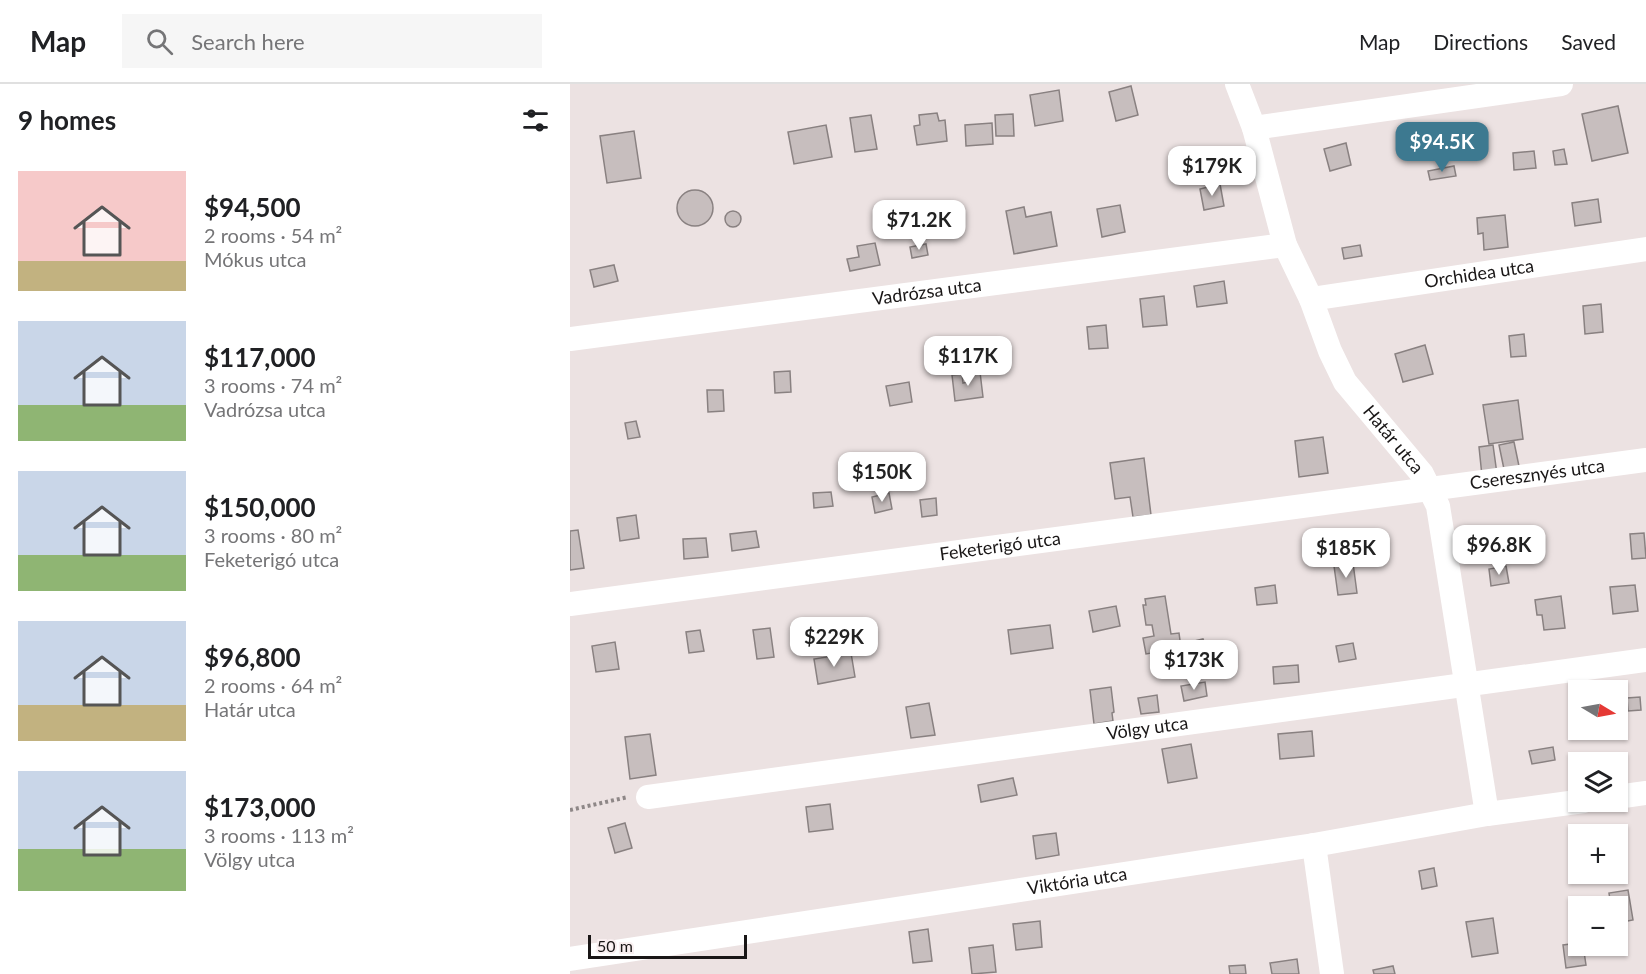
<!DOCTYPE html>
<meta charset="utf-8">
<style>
:root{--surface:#fff;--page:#f6f6f6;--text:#202124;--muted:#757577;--line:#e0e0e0;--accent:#3d7990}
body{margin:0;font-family:Lato,sans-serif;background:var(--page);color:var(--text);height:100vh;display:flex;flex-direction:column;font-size:22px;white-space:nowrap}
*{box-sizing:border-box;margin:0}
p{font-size:20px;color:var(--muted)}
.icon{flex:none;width:33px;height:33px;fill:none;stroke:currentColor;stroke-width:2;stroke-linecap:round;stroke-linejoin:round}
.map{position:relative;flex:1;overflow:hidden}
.sheet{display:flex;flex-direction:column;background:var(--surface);width:570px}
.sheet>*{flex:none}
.needle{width:39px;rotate:100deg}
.controls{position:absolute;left:998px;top:596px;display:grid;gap:12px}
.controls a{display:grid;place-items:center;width:60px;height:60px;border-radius:0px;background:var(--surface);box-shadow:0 2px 4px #0004;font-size:30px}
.scale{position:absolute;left:18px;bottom:15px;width:159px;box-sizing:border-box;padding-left:6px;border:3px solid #191616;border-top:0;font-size:16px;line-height:21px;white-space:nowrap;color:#191616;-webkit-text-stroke:4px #f9eff0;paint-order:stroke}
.price{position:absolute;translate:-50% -51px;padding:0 14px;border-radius:12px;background:#fff;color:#222;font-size:20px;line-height:39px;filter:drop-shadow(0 2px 3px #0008)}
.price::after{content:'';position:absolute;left:50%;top:36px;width:18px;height:14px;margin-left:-9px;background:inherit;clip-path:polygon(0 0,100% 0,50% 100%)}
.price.current{background:var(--accent);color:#fff}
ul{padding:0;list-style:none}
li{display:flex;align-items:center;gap:18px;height:150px;padding:0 18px}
li span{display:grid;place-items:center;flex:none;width:168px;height:120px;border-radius:0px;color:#555}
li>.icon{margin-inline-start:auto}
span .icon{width:72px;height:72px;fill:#fffc;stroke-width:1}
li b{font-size:26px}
h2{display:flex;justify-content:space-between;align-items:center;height:72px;padding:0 18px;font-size:26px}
header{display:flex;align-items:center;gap:36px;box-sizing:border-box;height:84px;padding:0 30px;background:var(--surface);border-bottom:2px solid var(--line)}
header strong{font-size:28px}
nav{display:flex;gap:33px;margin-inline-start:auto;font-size:21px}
.search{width:420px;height:54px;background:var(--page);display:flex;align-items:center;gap:15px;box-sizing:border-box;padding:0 21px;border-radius:0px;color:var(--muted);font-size:22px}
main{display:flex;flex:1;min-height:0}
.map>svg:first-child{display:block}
</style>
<header>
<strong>Map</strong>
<div class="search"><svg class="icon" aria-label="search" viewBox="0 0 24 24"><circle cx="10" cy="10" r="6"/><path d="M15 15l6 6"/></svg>Search here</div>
<nav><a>Map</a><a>Directions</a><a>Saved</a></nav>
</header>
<main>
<section class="sheet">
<h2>9 homes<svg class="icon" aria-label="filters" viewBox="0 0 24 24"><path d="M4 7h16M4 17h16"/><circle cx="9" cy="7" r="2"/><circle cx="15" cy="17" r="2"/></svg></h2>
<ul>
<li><span style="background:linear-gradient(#f6c9c9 75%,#c2b280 0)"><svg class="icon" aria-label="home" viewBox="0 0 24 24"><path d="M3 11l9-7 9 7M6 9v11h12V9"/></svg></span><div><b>$94,500</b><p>2 rooms · 54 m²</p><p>Mókus utca</p></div></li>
<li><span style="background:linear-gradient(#c9d6e8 70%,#8fb573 0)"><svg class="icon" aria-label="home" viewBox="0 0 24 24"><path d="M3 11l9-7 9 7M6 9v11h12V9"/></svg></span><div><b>$117,000</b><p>3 rooms · 74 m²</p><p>Vadrózsa utca</p></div></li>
<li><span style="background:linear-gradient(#c9d6e8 70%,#8fb573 0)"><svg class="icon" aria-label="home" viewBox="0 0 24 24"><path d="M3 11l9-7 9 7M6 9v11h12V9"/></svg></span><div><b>$150,000</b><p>3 rooms · 80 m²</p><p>Feketerigó utca</p></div></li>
<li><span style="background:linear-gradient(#c9d6e8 70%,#c2b280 0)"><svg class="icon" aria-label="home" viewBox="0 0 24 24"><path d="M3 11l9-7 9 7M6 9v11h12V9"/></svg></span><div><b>$96,800</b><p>2 rooms · 64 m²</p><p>Határ utca</p></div></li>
<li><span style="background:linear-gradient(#c9d6e8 65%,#8fb573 0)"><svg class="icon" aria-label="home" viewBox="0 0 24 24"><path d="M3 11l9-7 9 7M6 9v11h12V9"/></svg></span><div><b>$173,000</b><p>3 rooms · 113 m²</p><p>Völgy utca</p></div></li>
</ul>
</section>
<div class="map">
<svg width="1076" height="890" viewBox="0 0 1076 890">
<rect width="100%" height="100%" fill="#ece2e2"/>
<path fill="#c7bebe" stroke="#898181" stroke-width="1.5" d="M561 2 568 31 546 37 539 8Z
M489 6 493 37 465 42 460 11Z
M1048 22 1058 69 1022 77 1012 30Z
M367 29 369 37 375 36 377 57 347 61 344 42 350 41 349 31Z
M443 30 444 52H426L425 31Z
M301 31 307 65 285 68 280 34Z
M422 39 423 60 396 62 395 41Z
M256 41 262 73 224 80 218 48Z
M64 47 71 94 37 99 30 52Z
M776 59 781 81 760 87 754 65Z
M994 65 997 80 985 81 983 67Z
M964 67 966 84 944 86 943 69Z
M884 82 886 92 860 96 858 87Z
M650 100 654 122 634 126 630 105Z
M107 124a18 18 0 1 1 36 0a18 18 0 1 1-36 0Z
M1028 115 1031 138 1005 142 1002 119Z
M550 121 555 148 532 153 527 125Z
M454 123 456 133 481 128 487 162 444 170 436 127Z
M155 135a8 8 0 1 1 16 0a8 8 0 1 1-16 0Z
M935 131 938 163 914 166 913 149 908 150 907 134Z
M305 159 310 181 280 187 277 175 289 173 287 162Z
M356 160 358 171 342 174 340 163Z
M790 161 792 172 774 175 772 164Z
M44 181 48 197 24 203 20 186Z
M654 197 657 219 627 223 624 202Z
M594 212 597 241 573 243 570 215Z
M1031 220 1033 248 1015 250 1013 222Z
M536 241 538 264 519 265 517 243Z
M954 250 956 272 941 273 939 252Z
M855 261 863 290 833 298 825 270Z
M220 287 221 308 205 309 204 288Z
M410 288 413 313 385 317 382 291 392 290 393 299 398 298 396 290Z
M339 298 342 318 320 322 316 302Z
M137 306H153L154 327 138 328Z
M948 316 953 355 919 360 913 321Z
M66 337 70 353 58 355 55 339Z
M753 353 758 389 729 393 725 357Z
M944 358 950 387 935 390 929 361Z
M923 361 927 390 912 392 909 363Z
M574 374 581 431 563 433 560 413 545 415 540 379Z
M261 408 263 422 244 424 243 409Z
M319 409 322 425 305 429 302 413Z
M366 414 367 431 352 433 350 416Z
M66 431 69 454 50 457 47 434Z
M8 446 14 484 0 486V447Z
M186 447 189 463 162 467 160 450Z
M1074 449 1076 474 1062 475 1060 450Z
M136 454 138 473 114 475 113 455Z
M783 479 787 509 768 511 764 482Z
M936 482 939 499 921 502 919 485Z
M705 501 707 519 687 521 685 504Z
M1065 501 1068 527 1043 530 1040 503Z
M595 512 601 550 609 549 611 564 576 570 573 554 584 552 582 541H576L573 521H576L575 515Z
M991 512 995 544 974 546 972 531H967L965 516Z
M546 522 550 542 523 548 519 527Z
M480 541 483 564 441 570 438 546Z
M200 544 204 573 187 575 183 546Z
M130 546 134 567 119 569 116 548Z
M633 555 637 566 623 570 620 558Z
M45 558 49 585 26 588 22 562Z
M783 559 786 575 769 578 766 562Z
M281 569 285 593 248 600 244 575Z
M728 581 729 598 704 600 703 583Z
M635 598 637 612 614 617 611 602Z
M541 603 544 628 542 629 543 637 524 640 520 606Z
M587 611 589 628 571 630 568 614Z
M1070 613 1071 626 1058 627 1057 614Z
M359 619 365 651 341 654 336 623Z
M742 647 744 672 710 675 708 650Z
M80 650 86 691 60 695 55 653Z
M621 660 627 694 598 699 592 665Z
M983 663 985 676 962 680 959 667Z
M443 694 447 711 411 718 408 701Z
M260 720 263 745 239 748 236 723Z
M55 739 62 764 45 769 38 744Z
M486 749 489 771 466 775 463 752Z
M864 784 867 802 852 805 849 787Z
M1058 806 1063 836 1047 839V822H1041L1039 809Z
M923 834 928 869 902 873 896 838Z
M470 837 472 863 446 866 443 840Z
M358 845 362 877 343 879 339 848Z
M1008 859V861H1013L1016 881 996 884 993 861Z
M423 861 426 888 402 890 399 864Z
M727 875 729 890H702L700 879Z
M675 881 676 890H660L659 882Z
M823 882 825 890H804L803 886Z"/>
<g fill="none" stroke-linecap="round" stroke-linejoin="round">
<path stroke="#8e8787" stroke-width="4" stroke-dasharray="3 3" stroke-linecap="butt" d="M0 726 58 713"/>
<g stroke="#fff" stroke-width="24">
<path id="s1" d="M667 0 684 44 715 161 741 215 760 267 775 298 852 390 868 422 917 730"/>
<path d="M684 44 991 0"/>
<path id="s2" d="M741 215 1076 165"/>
<path id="s3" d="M0 255 715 161"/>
<path id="s4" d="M0 520 1076 376"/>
<path id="s5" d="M78 713 1076 576"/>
<path d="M1047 713 1076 709"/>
<path d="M744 761 762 890"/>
<path id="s6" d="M0 875 744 761 917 730 1014 717"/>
</g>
</g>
<g text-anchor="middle" stroke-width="4.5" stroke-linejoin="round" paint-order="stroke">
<g font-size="18" fill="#191616" stroke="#f9eff0">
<text dy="6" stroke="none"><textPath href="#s2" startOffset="170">Orchidea utca</textPath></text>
<text dy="6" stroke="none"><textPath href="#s3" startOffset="360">Vadrózsa utca</textPath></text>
<text dy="6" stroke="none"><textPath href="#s1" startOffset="393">Határ utca</textPath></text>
<text dy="6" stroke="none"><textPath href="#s4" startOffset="976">Cseresznyés utca</textPath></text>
<text dy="6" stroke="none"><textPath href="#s4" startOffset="434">Feketerigó utca</textPath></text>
<text dy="6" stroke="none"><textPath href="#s5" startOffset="504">Völgy utca</textPath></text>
<text dy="6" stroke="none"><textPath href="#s6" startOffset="513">Viktória utca</textPath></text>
</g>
</g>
</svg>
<div class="controls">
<a><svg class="needle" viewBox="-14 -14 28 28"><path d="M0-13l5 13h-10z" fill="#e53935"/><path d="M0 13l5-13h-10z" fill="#757577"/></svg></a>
<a><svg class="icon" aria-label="layers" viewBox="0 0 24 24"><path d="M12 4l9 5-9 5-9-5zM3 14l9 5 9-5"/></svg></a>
<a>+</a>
<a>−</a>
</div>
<div class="scale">50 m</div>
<b class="price current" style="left:872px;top:89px">$94.5K</b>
<b class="price" style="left:642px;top:113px">$179K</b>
<b class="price" style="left:349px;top:167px">$71.2K</b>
<b class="price" style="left:398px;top:303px">$117K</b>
<b class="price" style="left:312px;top:419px">$150K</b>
<b class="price" style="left:929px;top:492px">$96.8K</b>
<b class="price" style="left:776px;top:495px">$185K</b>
<b class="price" style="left:264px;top:584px">$229K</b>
<b class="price" style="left:624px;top:607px">$173K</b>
</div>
</main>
